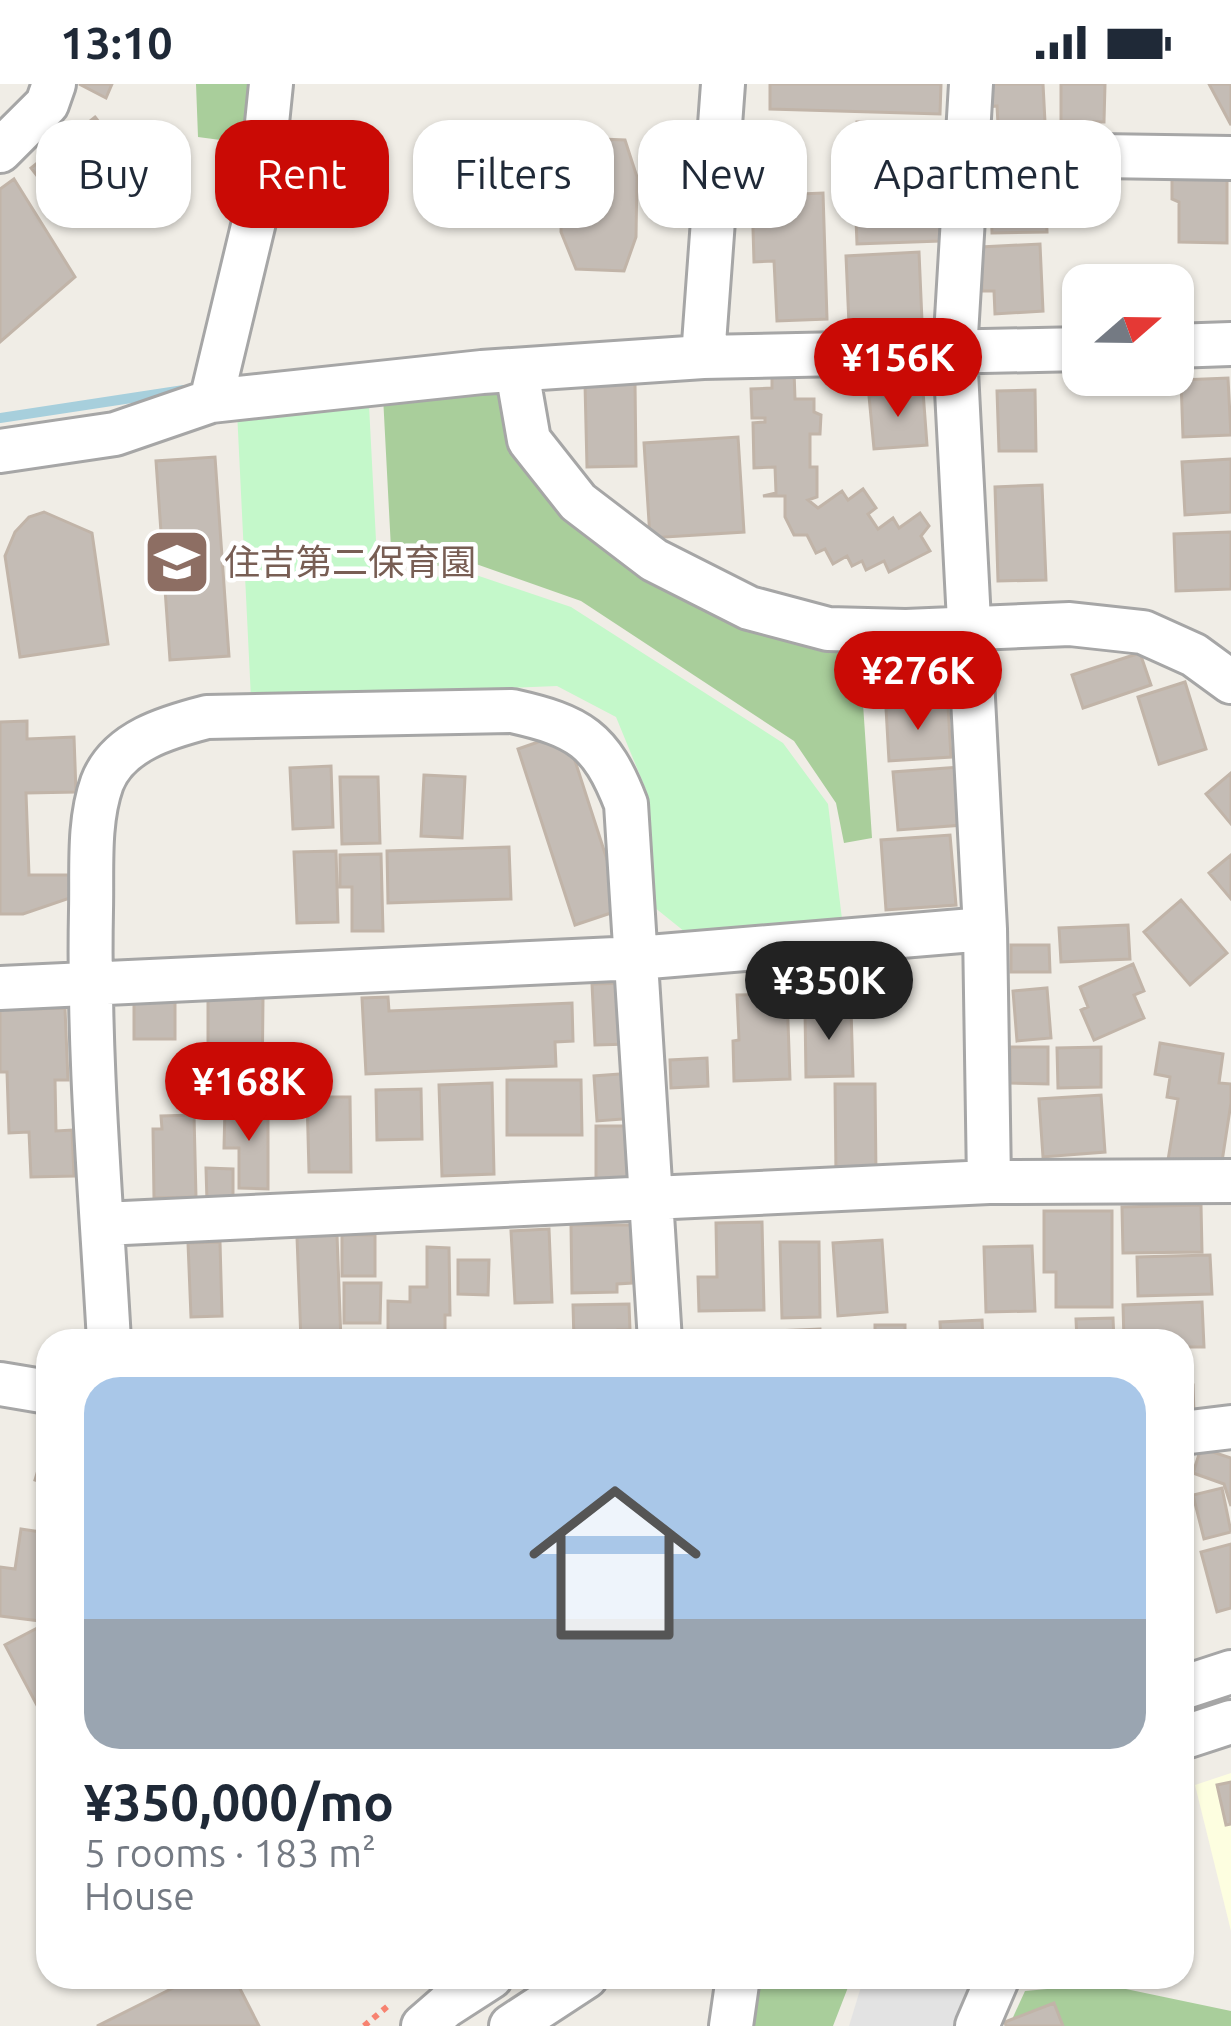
<!DOCTYPE html>
<meta charset="utf-8">
<style>
:root{--surface:#fff;--page:#f6f6f7;--text:#1f2937;--muted:#747a83;--accent:#ca0a05}
body{margin:0;font-family:Ubuntu,"Noto Sans JP",sans-serif;background:var(--page);color:var(--text);height:100vh;display:flex;flex-direction:column;font-size:45px;white-space:nowrap}
*{box-sizing:border-box;margin:0}
p{font-size:39px;color:var(--muted)}
.icon{flex:none;width:66px;height:66px;fill:none;stroke:currentColor;stroke-width:2;stroke-linecap:round;stroke-linejoin:round}
.map{position:relative;flex:1;overflow:hidden}
.panel{position:absolute;left:36px;top:1245px;width:1158px;height:660px;display:flex;flex-direction:column;background:var(--surface);border-radius:36px;box-shadow:0 3px 9px #0004}
.panel>*{flex:none}
.guide{position:absolute;left:36px;top:36px;width:1161px;height:108px;display:flex;gap:24px}
.needle{width:78px;rotate:70deg}
.controls{position:absolute;left:1062px;top:180px;display:grid;gap:24px}
.controls a{display:grid;place-items:center;width:132px;height:132px;border-radius:24px;background:var(--surface);box-shadow:0 3px 9px #0004;font-size:60px}
.price{position:absolute;translate:-50% -102px;padding:0 27px;border-radius:42px;background:var(--accent);color:#fff;font-size:39px;line-height:78px;filter:drop-shadow(0 3px 6px #0008)}
.price::after{content:'';position:absolute;left:50%;top:72px;width:36px;height:27px;margin-left:-18px;background:inherit;clip-path:polygon(0 0,100% 0,50% 100%)}
.price.current{background:#222;color:#fff}
ul{padding:0;list-style:none}
li{display:grid;align-content:center;gap:24px;height:636px;padding:0 48px}
li span{display:grid;place-items:center;height:372px;border-radius:36px;color:#555}
li>.icon{margin-inline-start:auto}
span .icon{width:216px;height:216px;fill:#fffc;stroke-width:1}
li b{font-size:51px}
.pill{padding:0 42px;border-radius:36px;background:var(--surface);box-shadow:0 3px 9px #0004;font-size:42px;line-height:108px}
.pill.current{background:var(--accent);color:#fff}
.status{display:flex;justify-content:space-between;align-items:center;height:84px;padding:0 60px;background:var(--surface);direction:ltr}
.status svg{height:33px;fill:currentColor}
.map>svg:first-child{display:block}
</style>
<div class="status"><b>13:10</b><svg viewBox="0 0 49 12"><path d="M0 12V9h3v3zM5 12V6h3v6zM10 12V3h3v9zM15 12V0h3v12zM26 1h20v11H26zM47 4h2v5h-2z"/></svg></div>
<div class="map">
<svg width="1231" height="1942" viewBox="0 0 1231 1942">
<rect width="100%" height="100%" fill="#f0ede6"/>
<path fill="#fdfee0" d="M1231 1689V1847L1195 1701Z"/>
<path fill="#a9ce9b" d="M196 0H293L288 65 198 53Z
M501 303 543 403 859 560 872 754 844 759 836 719 794 657 581 517 476 480 392 484 383 312Z
M762 1893H852L833 1942H753Z
M1102 1900 1231 1927V1942H1009L1025 1907Z"/>
<path fill="#c4f8ca" d="M369 321 378 495 476 491 571 523 783 659 828 720 842 835 690 852 654 823 646 706 616 633 557 602 251 615 237 327Z"/>
<path fill="#e3e3e3" d="M864 1893H977L954 1942H849Z"/>
<g fill="none" stroke-linecap="round" stroke-linejoin="round">
<path stroke="#a7cfdc" stroke-width="10" d="M0 334 184 306"/>
</g>
<path fill="#c4bcb5" stroke="#c1b4a8" stroke-width="3" d="M79 0H112L106 14Z
M770 0H941L940 30 770 25Z
M986 0H1043L1046 57 999 59 997 22 987 23Z
M1061 0H1105L1104 38 1061 37Z
M1209 0H1231V41Z
M95 33 134 83 69 133 31 84Z
M857 38H936V103H857Z
M576 54 625 56 637 93 636 153 624 187 576 185 561 148 562 84Z
M1045 84 1047 148 992 149 990 85Z
M1172 86 1227 87V159L1179 158V118L1172 115Z
M14 95 75 193 0 258V105Z
M823 109 827 235 777 237 774 177 754 178 752 112Z
M939 109 940 157 857 160 855 111Z
M1040 160 1043 227 995 230 994 207H982L981 163Z
M919 168 922 237 849 241 846 172Z
M794 287 795 315H814V328L821 331 820 350H810V383H817V413L808 416 818 424 842 407 848 416 863 405 876 424 868 430 878 445 893 434 899 444 920 429 929 442 921 452 930 467 889 488 884 477 866 486 862 477 852 482 847 472 833 480 825 465 816 469 807 451H794L785 433V412H763L776 409 775 383 754 384 753 339 765 338V334H752L751 305 772 304V288Z
M1228 294 1231 351 1183 353 1181 296Z
M635 299 636 382 587 383 585 300Z
M1035 306 1036 367H999L997 307Z
M923 307 927 361 874 365 869 312Z
M738 353 744 448 650 454 644 359Z
M215 373 229 572 170 576 156 377Z
M1231 375V428L1185 431 1182 378Z
M1042 401 1046 496 998 497 995 403Z
M44 428 92 449 108 560 20 573 5 472 15 448 29 433Z
M1231 448V505L1176 507 1174 450Z
M950 558 953 608 901 612 898 562Z
M1140 569 1151 601 1083 624 1072 591Z
M1185 598 1206 665 1159 680 1138 613Z
M948 621 951 673 889 677 886 624Z
M27 637V655L74 653 76 708 26 709 29 791H69L70 814 23 830H0V638Z
M555 652 568 655 623 825 575 841 518 665Z
M331 682 333 743 293 745 290 684Z
M959 683 963 741 898 746 893 688Z
M1231 689V740L1206 710Z
M424 691 465 693 462 754 421 752Z
M340 693H378L380 759 342 760Z
M950 751 956 821 886 826 881 756Z
M509 763 511 815 388 819 387 767Z
M336 767 338 838 297 839 294 768Z
M381 770 383 847H352V803H340V771Z
M1231 771V815L1209 789Z
M1181 816 1227 869 1190 901 1144 848Z
M1128 841 1130 875 1061 878 1059 844Z
M1011 861H1049L1050 888H1011Z
M1133 880 1144 907 1134 911 1144 934 1094 956 1081 926 1088 923 1080 903Z
M628 899 630 960 595 961 592 900Z
M1047 904 1051 954 1017 957 1013 907Z
M787 910 790 995 734 997 733 957 739 956 737 911Z
M388 913 389 927 572 919 573 957 555 958 556 982 366 990 362 914Z
M208 914H263L262 1011 208 1010Z
M134 918H175V955H134Z
M65 924 68 996H55L56 1047 72 1046 74 1092 31 1093 29 1048 9 1049 7 988H0V926Z
M851 925 853 992 806 993 805 926Z
M1160 959 1223 970 1219 999 1231 1000V1019L1221 1084 1168 1076 1178 1015 1167 1013 1170 993 1155 990Z
M1010 963H1048V1000L1010 999Z
M1101 963V1003L1058 1004 1057 964Z
M707 974 708 1002 671 1004 670 976Z
M632 989 635 1034 597 1037 594 992Z
M507 996H581L582 1051H507Z
M492 999 494 1090 442 1092 439 1001Z
M835 1000H875L876 1091 836 1092Z
M421 1005 422 1055 377 1056 376 1006Z
M1101 1011 1105 1068 1043 1073 1039 1015Z
M307 1013H350L351 1088H309Z
M225 1024H268V1105L239 1104V1064H224Z
M194 1031 196 1113 154 1114 153 1045H162L161 1032Z
M596 1042H635L636 1096H596Z
M206 1084 233 1085V1118H207Z
M1201 1121 1202 1168 1123 1169 1122 1123Z
M1044 1127H1112V1223H1056V1188H1044Z
M762 1138 764 1226 699 1227 698 1193H717L716 1139Z
M571 1141H631L632 1199 617 1200V1208L572 1209Z
M549 1145 552 1218 515 1219 511 1147Z
M337 1151 341 1257H301L297 1153Z
M342 1151H375V1192H342Z
M882 1156 887 1228 838 1232 833 1159Z
M220 1158 222 1232 191 1233 188 1159Z
M780 1158H819L820 1233 782 1234Z
M1032 1162 1035 1227 986 1228 984 1163Z
M427 1163 449 1164 450 1231H445V1257H388V1217L410 1218V1203H427Z
M1210 1171 1212 1210 1138 1212 1137 1173Z
M458 1176H489L488 1211 458 1210Z
M344 1199H381L380 1239H344Z
M1202 1218 1204 1263H1182V1257H1124L1123 1221Z
M629 1220 630 1246H618L619 1257H574L573 1221Z
M1113 1234 1114 1257H1077L1076 1235Z
M982 1236 983 1257H941L940 1238Z
M875 1241H905V1257H875Z
M820 1245 821 1257H753L752 1248Z
M560 1251V1257H518V1252Z
M1182 1301H1193L1194 1330H1182Z
M48 1353V1400L35 1396Z
M1201 1364 1231 1374V1422L1224 1400 1193 1389Z
M1222 1404 1231 1448 1204 1455 1193 1411Z
M21 1445 48 1449V1538L0 1532V1483L15 1485Z
M1231 1460V1524L1217 1528 1201 1468Z
M1187 1469 1192 1526H1184L1186 1545H1182V1470Z
M45 1540 48 1546V1642L5 1561Z
M1231 1698V1740L1226 1741 1217 1701Z
M195 1893H234L259 1942H97Z
M1054 1919 1063 1942H1006L1005 1938Z"/>
<g fill="none" stroke-linecap="round" stroke-linejoin="round">
<defs>
<path id="minor" d="M971 0 955 268 985 845 989 1098
M0 67 47 20 54 0
M967 70 1231 74
M1173 262 1231 260
M703 273 723 0
M517 287 529 356 578 418 654 476 749 524 828 545 906 547 1070 540 1143 548 1194 571 1231 598
M211 317 259 117 271 0
M0 367 115 350 211 317 482 288 703 273 1083 265
M0 904 637 874 985 845
M103 1140 989 1098 1231 1097
M109 1257C101 1114 88 970 91 826 92 785 88 738 102 699 118 657 168 643 207 633L512 627C579 642 601 655 626 720L660 1257
M0 1300 48 1308
M1182 1349 1231 1343
M1182 1604 1231 1588
M1182 1654 1231 1638
M423 1942 446 1922 491 1893
M511 1942 586 1893
M731 1942 738 1893
M977 1942 998 1893"/>
</defs>
<use href="#minor" stroke="#a6a6a6" stroke-width="48"/>
<path stroke="#f78270" stroke-width="6" stroke-dasharray="6 6" stroke-linecap="butt" d="M364 1942 388 1922"/>
<use href="#minor" stroke="#fff" stroke-width="42"/>
</g>
<defs>
<symbol id="school-square" viewBox="-11 -11 22 22"><rect x="-9" y="-9" width="18" height="18" rx="4" fill="#8d6e63" stroke="#fff"/><path d="M0-5L7-2L0 1L-7-2ZM-4 1L0 2.5L4 1V4Q0 6-4 4Z" fill="#fff"/></symbol>
</defs>
<g fill-rule="evenodd">
<use href="#school-square" x="139" y="440" width="76" height="76"/>
</g>
<g text-anchor="middle" stroke-width="9" stroke-linejoin="round" paint-order="stroke">
<g font-size="36" fill="#785e54" stroke="#fff" text-anchor="start">
<text x="224" y="491">住吉第二保育園</text>
</g>
</g>
</svg>
<div class="controls">
<a><svg class="needle" viewBox="-14 -14 28 28"><path d="M0-13l5 13h-10z" fill="#e53935"/><path d="M0 13l5-13h-10z" fill="#747a83"/></svg></a>
</div>
<b class="price" style="left:898px;top:336px">¥156K</b>
<b class="price" style="left:918px;top:649px">¥276K</b>
<b class="price current" style="left:829px;top:959px">¥350K</b>
<b class="price" style="left:249px;top:1060px">¥168K</b>
<div class="guide">
<a class="pill">Buy</a>
<a class="pill current">Rent</a>
<a class="pill">Filters</a>
<a class="pill">New</a>
<a class="pill">Apartment</a>
</div>
<section class="panel">
<ul>
<li><span style="background:linear-gradient(#a9c7e8 65%,#9aa5b1 0)"><svg class="icon" aria-label="home" viewBox="0 0 24 24"><path d="M3 11l9-7 9 7M6 9v11h12V9"/></svg></span><div><b>¥350,000/mo</b><p>5 rooms · 183 m²</p><p>House</p></div></li>
</ul>
</section>
</div>
